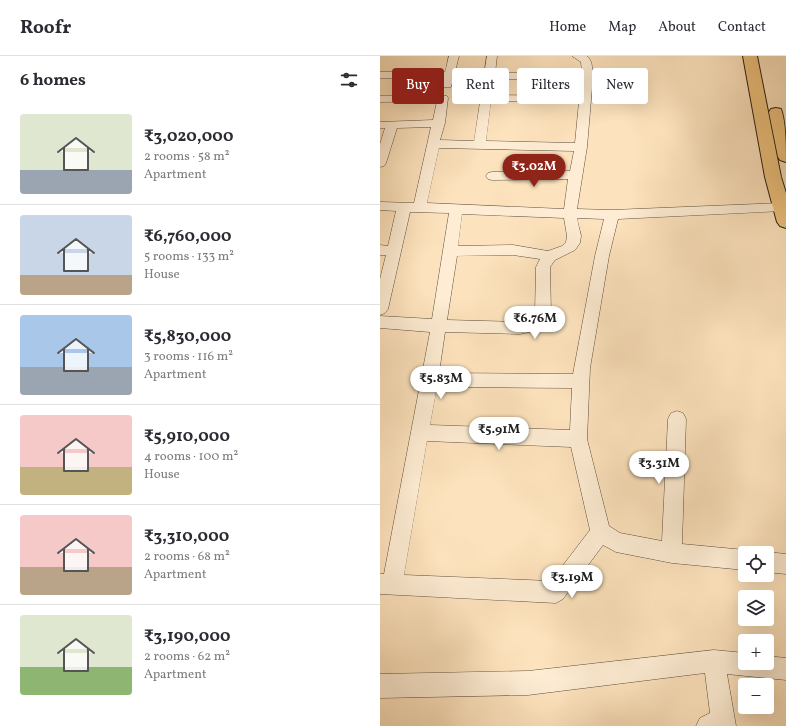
<!DOCTYPE html>
<meta charset="utf-8">
<style>
:root{--surface:#fff;--page:#f7f7f7;--text:#2b2b33;--muted:#7c7c81;--line:#e1e1e2;--accent:#8f2418}
body{margin:0;font-family:Vollkorn,serif;background:var(--page);color:var(--text);height:100vh;display:flex;flex-direction:column;font-size:15px;white-space:nowrap}
*{box-sizing:border-box;margin:0}
p{font-size:13px;color:var(--muted)}
.icon{flex:none;width:22px;height:22px;fill:none;stroke:currentColor;stroke-width:2;stroke-linecap:round;stroke-linejoin:round}
.map{position:relative;flex:1;overflow:hidden}
.drawer{display:flex;flex-direction:column;background:var(--surface);width:380px}
.drawer>*{flex:none}
.guide{position:absolute;left:12px;top:12px;width:334px;height:36px;display:flex;gap:8px}
.fabs{position:absolute;left:358px;top:490px;display:grid;gap:8px}
.fabs a{display:grid;place-items:center;width:36px;height:36px;border-radius:4px;background:var(--surface);box-shadow:0 4px 16px #0002;font-size:20px}
.price{position:absolute;translate:-50% -34px;padding:0 9px;border-radius:14px;background:#fff;color:#222;font-size:13px;line-height:26px;filter:drop-shadow(0 1px 2px #0008)}
.price::after{content:'';position:absolute;left:50%;top:24px;width:12px;height:9px;margin-left:-6px;background:inherit;clip-path:polygon(0 0,100% 0,50% 100%)}
.price.on{background:var(--accent);color:#fff}
ul{padding:0;list-style:none}
li{display:flex;align-items:center;gap:12px;height:100px;padding:0 20px}
li+li{border-top:1px solid var(--line)}
li span{display:grid;place-items:center;flex:none;width:112px;height:80px;border-radius:4px;color:#555}
li>.icon{margin-inline-start:auto}
span .icon{width:48px;height:48px;fill:#fffc;stroke-width:1}
li b{font-size:17px}
h2{display:flex;justify-content:space-between;align-items:center;height:48px;padding:0 20px;font-size:17px}
.pill{padding:0 14px;border-radius:4px;background:var(--surface);box-shadow:0 4px 16px #0002;font-size:14px;line-height:36px}
.pill.on{background:var(--accent);color:#fff}
header{display:flex;align-items:center;gap:24px;box-sizing:border-box;height:56px;padding:0 20px;background:var(--surface);border-bottom:1px solid var(--line)}
header strong{font-size:19px}
nav{display:flex;gap:22px;margin-inline-start:auto;font-size:14px}
main{display:flex;flex:1;min-height:0}
.map>svg:first-child{display:block}
</style>
<header>
<strong>Roofr</strong>
<nav><a>Home</a><a>Map</a><a>About</a><a>Contact</a></nav>
</header>
<main>
<section class="drawer">
<h2>6 homes<svg class="icon" aria-label="filters" viewBox="0 0 24 24"><path d="M4 7h16M4 17h16"/><circle cx="9" cy="7" r="2"/><circle cx="15" cy="17" r="2"/></svg></h2>
<ul>
<li><span style="background:linear-gradient(#dfe7d0 70%,#9aa5b1 0)"><svg class="icon" aria-label="home" viewBox="0 0 24 24"><path d="M3 11l9-7 9 7M6 9v11h12V9"/></svg></span><div><b>₹3,020,000</b><p>2 rooms · 58 m²</p><p>Apartment</p></div></li>
<li><span style="background:linear-gradient(#c9d6e8 75%,#b9a48a 0)"><svg class="icon" aria-label="home" viewBox="0 0 24 24"><path d="M3 11l9-7 9 7M6 9v11h12V9"/></svg></span><div><b>₹6,760,000</b><p>5 rooms · 133 m²</p><p>House</p></div></li>
<li><span style="background:linear-gradient(#a9c7e8 65%,#9aa5b1 0)"><svg class="icon" aria-label="home" viewBox="0 0 24 24"><path d="M3 11l9-7 9 7M6 9v11h12V9"/></svg></span><div><b>₹5,830,000</b><p>3 rooms · 116 m²</p><p>Apartment</p></div></li>
<li><span style="background:linear-gradient(#f6c9c9 65%,#c2b280 0)"><svg class="icon" aria-label="home" viewBox="0 0 24 24"><path d="M3 11l9-7 9 7M6 9v11h12V9"/></svg></span><div><b>₹5,910,000</b><p>4 rooms · 100 m²</p><p>House</p></div></li>
<li><span style="background:linear-gradient(#f6c9c9 65%,#b9a48a 0)"><svg class="icon" aria-label="home" viewBox="0 0 24 24"><path d="M3 11l9-7 9 7M6 9v11h12V9"/></svg></span><div><b>₹3,310,000</b><p>2 rooms · 68 m²</p><p>Apartment</p></div></li>
<li><span style="background:linear-gradient(#dfe7d0 65%,#8fb573 0)"><svg class="icon" aria-label="home" viewBox="0 0 24 24"><path d="M3 11l9-7 9 7M6 9v11h12V9"/></svg></span><div><b>₹3,190,000</b><p>2 rooms · 62 m²</p><p>Apartment</p></div></li>
</ul>
</section>
<div class="map">
<svg width="406" height="670" viewBox="0 0 406 670">
<rect width="100%" height="100%" fill="#fde3bd"/>
<filter id="stains"><feTurbulence type="fractalNoise" baseFrequency=".005" numOctaves="4"/><feColorMatrix values="0 0 0 0 .2 0 0 0 0 .09 0 0 0 0 .02 0 0 0 .5 -.17"/></filter>
<radialGradient id="worn" r=".72"><stop offset=".6" stop-color="#630" stop-opacity="0"/><stop offset="1" stop-color="#630" stop-opacity=".3"/></radialGradient>
<g fill="none" stroke-linecap="round" stroke-linejoin="round">
<defs>
<path id="street" d="M69 0H79L71 31H63L62 29 63 22H0V16H65Z
M107 0H117L115 17H202L201 6 192 0H207C214 7 211 12 213 20L207 91 197 153 232 154 402 147 406 148V154L402 155 238 163 229 200 210 312 207 383 229 470 240 477 282 485 288 363 291 357 297 355 303 357 306 363 302 488 365 494 372 497H365V514L292 507 236 496 223 489 183 543 176 547 0 538V518H4L50 276 0 272V260L52 263 69 157 30 156 8 253 5 257 0 259V223L6 199H0V189L8 190 16 155 0 154V146L34 147 51 71 17 72 6 107 4 110 0 111V88L5 72H0V66L53 64 57 45 0 46V40H67L68 42 65 67 60 84 94 85ZM114 23H202L200 40 112 39ZM111 45 199 46 195 87 106 85ZM59 92 194 95 190 115 112 116 108 117 106 120 108 123 112 124 188 123 184 153 47 147ZM82 158 184 162 187 180 186 186 182 190 168 195 133 189 78 190ZM197 162 224 163 215 200 193 318 59 317 65 276 140 278 163 273 171 257 170 211 175 204 195 194 200 187 201 180ZM133 199 160 203 156 211 155 257 152 264 140 266 67 264 77 200ZM57 331 192 332 190 374 50 369ZM47 385 191 391 210 474 171 525 24 519Z
M387 496 406 498V518L387 516V497H384Z
M334 594 365 597V607H387V600L406 602V624L347 618 356 670H316L320 662 330 657 325 617 148 639 0 642V618L148 615Z"/>
<path id="primary" d="M363 0H377L401 121 406 137V172L400 170 397 166 385 121Z
M396 52 401 53C406 66 406 90 406 106L400 104 398 101 389 56 391 53Z"/>
</defs>
<use href="#street" stroke="#5d4e3e" stroke-width="1"/>
<use href="#primary" stroke="#281d14" stroke-width="2"/>
<use href="#street" fill="#feedd4" fill-rule="evenodd"/>
<use href="#primary" fill="#eec27e" fill-rule="evenodd"/>
</g>
<rect width="100%" height="100%" filter="url(#stains)"/>
<rect width="100%" height="100%" fill="url(#worn)"/>
</svg>
<div class="fabs">
<a><svg class="icon" aria-label="locate" viewBox="0 0 24 24"><circle cx="12" cy="12" r="6"/><path d="M12 2v4M12 18v4M2 12h4M18 12h4"/></svg></a>
<a><svg class="icon" aria-label="layers" viewBox="0 0 24 24"><path d="M12 4l9 5-9 5-9-5zM3 14l9 5 9-5"/></svg></a>
<a>+</a>
<a>−</a>
</div>
<b class="price on" style="left:154px;top:132px">₹3.02M</b>
<b class="price" style="left:155px;top:284px">₹6.76M</b>
<b class="price" style="left:61px;top:344px">₹5.83M</b>
<b class="price" style="left:119px;top:395px">₹5.91M</b>
<b class="price" style="left:279px;top:429px">₹3.31M</b>
<b class="price" style="left:192px;top:543px">₹3.19M</b>
<div class="guide">
<a class="pill on">Buy</a>
<a class="pill">Rent</a>
<a class="pill">Filters</a>
<a class="pill">New</a>
</div>
</div>
</main>
